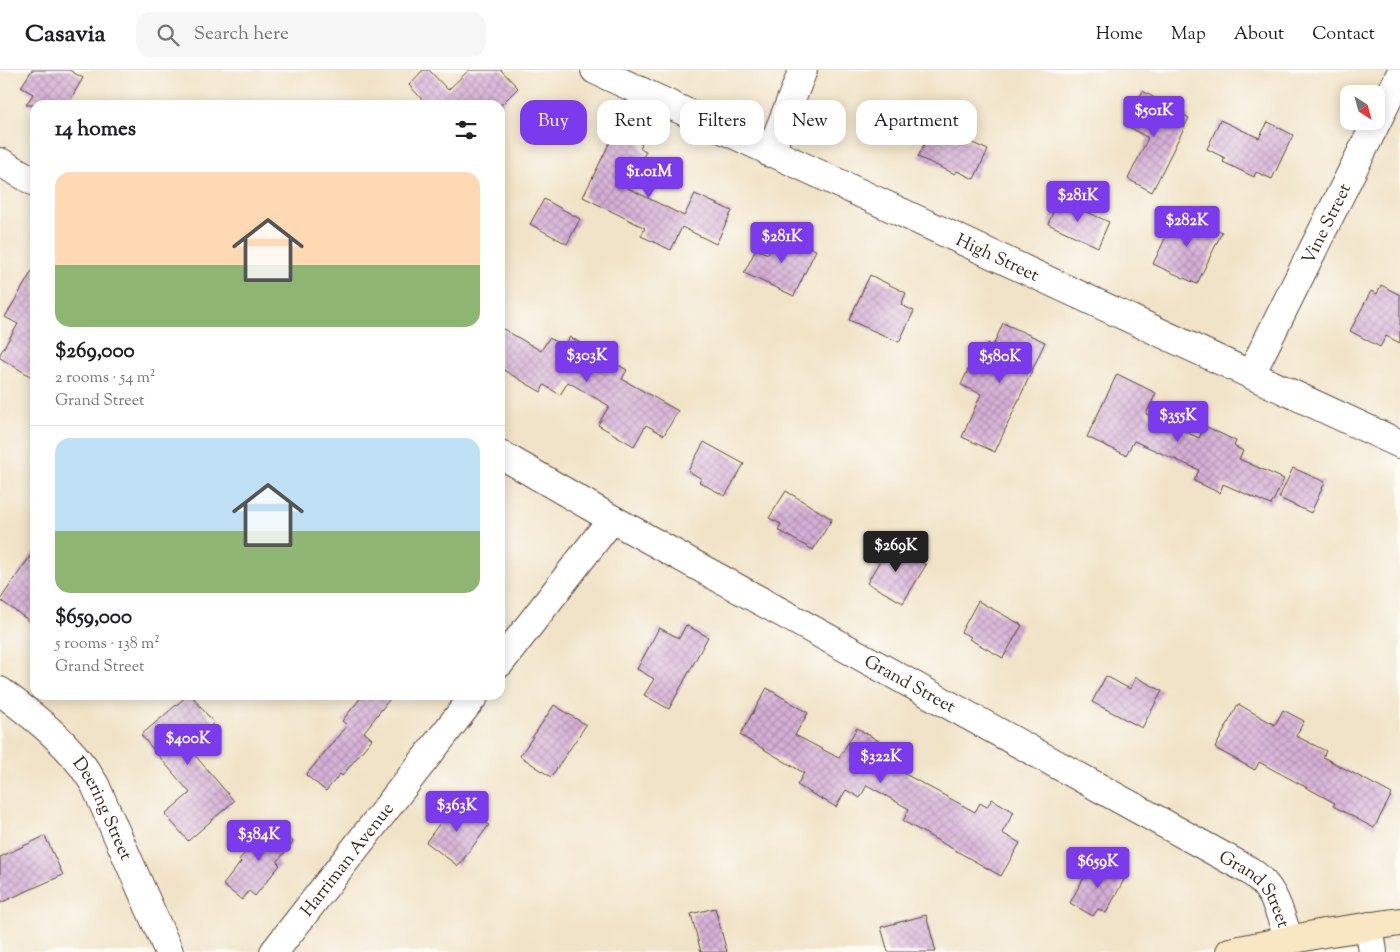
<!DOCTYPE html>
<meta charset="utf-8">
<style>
:root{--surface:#fff;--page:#f6f6f6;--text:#202124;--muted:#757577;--line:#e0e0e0;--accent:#7c3aed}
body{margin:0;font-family:"Sorts Mill Goudy",serif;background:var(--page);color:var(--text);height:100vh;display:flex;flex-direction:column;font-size:19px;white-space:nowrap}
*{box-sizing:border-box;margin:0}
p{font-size:16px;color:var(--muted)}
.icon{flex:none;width:28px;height:28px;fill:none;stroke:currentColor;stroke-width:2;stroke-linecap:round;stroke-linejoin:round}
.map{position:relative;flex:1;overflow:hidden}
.side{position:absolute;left:30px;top:30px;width:475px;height:600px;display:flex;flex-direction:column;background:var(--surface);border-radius:15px;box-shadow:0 2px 12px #0003}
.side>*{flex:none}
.top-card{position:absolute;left:520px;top:30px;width:475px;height:45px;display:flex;gap:10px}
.needle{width:32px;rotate:144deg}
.controls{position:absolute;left:1340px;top:15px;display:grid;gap:10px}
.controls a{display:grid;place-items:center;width:45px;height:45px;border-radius:10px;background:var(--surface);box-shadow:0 2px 12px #0003;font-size:25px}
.price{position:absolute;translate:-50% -42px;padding:0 11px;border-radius:5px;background:var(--accent);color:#fff;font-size:16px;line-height:32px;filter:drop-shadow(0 1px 2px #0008)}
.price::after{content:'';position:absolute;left:50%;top:30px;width:15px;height:11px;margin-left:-8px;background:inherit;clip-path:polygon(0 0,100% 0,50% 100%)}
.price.current{background:#222;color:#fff}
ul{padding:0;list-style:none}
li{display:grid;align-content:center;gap:10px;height:265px;padding:0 25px}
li+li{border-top:1px solid var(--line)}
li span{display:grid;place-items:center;height:155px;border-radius:15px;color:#555}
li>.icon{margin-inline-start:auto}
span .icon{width:90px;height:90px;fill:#fffc;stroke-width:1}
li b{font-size:21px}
h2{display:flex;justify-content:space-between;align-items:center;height:60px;padding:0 25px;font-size:21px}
.tag{padding:0 18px;border-radius:15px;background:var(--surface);box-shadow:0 2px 12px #0003;font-size:18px;line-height:45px}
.tag.current{background:var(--accent);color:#fff}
header{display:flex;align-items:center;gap:30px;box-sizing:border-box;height:70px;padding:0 25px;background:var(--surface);border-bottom:1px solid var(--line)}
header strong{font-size:24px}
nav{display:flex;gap:28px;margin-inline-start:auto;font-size:18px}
.search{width:350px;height:45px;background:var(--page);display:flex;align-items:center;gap:12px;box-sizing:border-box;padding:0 18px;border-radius:15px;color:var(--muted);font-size:19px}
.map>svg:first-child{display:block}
</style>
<header>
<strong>Casavia</strong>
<div class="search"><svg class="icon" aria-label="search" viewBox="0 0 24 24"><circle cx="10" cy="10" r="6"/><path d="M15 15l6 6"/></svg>Search here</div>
<nav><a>Home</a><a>Map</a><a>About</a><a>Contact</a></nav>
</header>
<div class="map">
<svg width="1400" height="882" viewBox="0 0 1400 882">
<defs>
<pattern id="building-cross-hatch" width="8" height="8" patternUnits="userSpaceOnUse" patternTransform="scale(1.25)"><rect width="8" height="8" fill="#d6b0d7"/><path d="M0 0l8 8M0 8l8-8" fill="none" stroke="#af8fae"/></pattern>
</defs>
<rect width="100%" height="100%" fill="#fdfcf7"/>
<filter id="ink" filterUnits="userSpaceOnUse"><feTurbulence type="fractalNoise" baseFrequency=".02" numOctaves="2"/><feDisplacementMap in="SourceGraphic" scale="10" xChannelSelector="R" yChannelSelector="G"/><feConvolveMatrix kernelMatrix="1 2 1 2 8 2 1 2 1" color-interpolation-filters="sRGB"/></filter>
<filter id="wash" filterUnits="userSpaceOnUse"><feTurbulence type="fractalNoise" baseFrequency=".0096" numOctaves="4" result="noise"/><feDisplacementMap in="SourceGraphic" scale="20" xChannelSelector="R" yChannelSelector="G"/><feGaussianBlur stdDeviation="1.12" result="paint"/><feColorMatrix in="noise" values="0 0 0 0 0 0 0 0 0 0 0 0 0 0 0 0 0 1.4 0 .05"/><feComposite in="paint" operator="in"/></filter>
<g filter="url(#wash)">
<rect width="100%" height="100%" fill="#f1e3c7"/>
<g id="blocks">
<path fill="url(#building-cross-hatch)" d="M32 0H69L83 8 67 35H26L33 24 21 17Z
M423 0H429L448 20 469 0H501L518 18 501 35H427L409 15Z
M1143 21 1189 48 1152 122 1128 109 1148 68 1124 54Z
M1220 50 1259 68 1268 52 1293 65 1272 109 1256 102 1254 107 1223 92 1225 88 1207 79Z
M933 55 988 80 974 109 957 101 955 104 918 87Z
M617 62 642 74 640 78 646 81 628 118 684 146 695 124 732 141 716 174 682 157 671 180 641 166 645 158 583 127 613 66H615Z
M544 129 580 149 567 174 530 154Z
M1059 129 1109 152 1098 177 1048 154Z
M1178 141 1222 162 1197 214 1153 194Z
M778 162 816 180 794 226 744 203 756 179 768 184Z
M35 196V309L0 288V284L18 254 5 247Z
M870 205 906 223 901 235 914 241 899 272 849 250Z
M1381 215 1400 225V273L1386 266 1380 277 1350 261 1371 221 1377 224Z
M1003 253 1045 272 995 382 962 367 981 324 961 315 971 293 977 296 988 273 993 276Z
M500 257 541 281 549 268 564 276 570 267 627 300 622 309 678 341 664 365 646 355 634 376 598 355 609 336 568 312 560 325 544 315 541 322 500 298Z
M1117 304 1156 323 1146 344 1199 368 1205 356 1236 371 1234 376 1243 381 1239 389 1284 409 1271 435 1223 414 1220 423 1194 411 1199 400 1134 371 1126 385 1087 367Z
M704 372 744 394 725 426 699 412 702 409 688 401Z
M1293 398 1325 412 1311 443 1279 428Z
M786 421 832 449 813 480 778 460 781 454 769 448Z
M890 473 926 495 903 533 867 513Z
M35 479V555L0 530Z
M978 531 1022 555 1003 588 969 569 971 567 961 562Z
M686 555 708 567 669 639 644 625 654 609 637 599 659 558 679 568Z
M1106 606 1130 619 1136 607 1162 621 1142 658 1092 632Z
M767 618 808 643 795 665 839 688 857 658 889 677 881 691 975 742 980 733 987 737 992 729 1014 742 1002 763 1020 773 1001 806 903 751 909 739 867 715 860 728 846 720 836 737 797 715 804 703 740 665Z
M188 625H191L214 653 187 676 234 731 188 771 165 744 190 723 141 665Z
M363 625H393L364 662 372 669 342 706 340 704 326 721 306 705 347 655 342 651Z
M1238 634 1275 655 1283 640 1304 651 1296 666 1326 681 1323 687 1392 724 1374 758 1333 736 1335 733 1259 692 1255 700 1215 678Z
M554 635 586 655 551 707 520 686Z
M456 731 489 755 458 796 426 772Z
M269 752 293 772 277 792 280 795 255 826 249 821 242 830 223 815 241 792 239 790Z
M45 766 63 805 0 833V787Z
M1094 789 1126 806 1106 843 1098 839 1093 846 1070 833Z
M715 838 727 882H701L691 844Z
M926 845 936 882H888L881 857Z"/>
</g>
</g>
<g filter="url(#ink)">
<use href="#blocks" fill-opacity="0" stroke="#564637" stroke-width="1"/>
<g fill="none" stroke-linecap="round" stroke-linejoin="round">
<defs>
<g id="minor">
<path d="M770 83 803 0"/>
<path d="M0 92 35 112"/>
<path id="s1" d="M1251 304 1400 5"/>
<path id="s2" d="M500 384 612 449 1250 801C1276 819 1279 842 1289 870"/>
<path d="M500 593 612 449"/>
<path id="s3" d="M0 621C36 648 72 675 95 715L169 882"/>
<path d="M1369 856 1373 882"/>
<path id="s4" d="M274 882 475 625"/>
</g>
<g id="tertiary">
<path id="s5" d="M595 0 1400 374"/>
</g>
<path id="secondary" d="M1230 882 1324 863 1400 852"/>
</defs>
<use href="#minor" stroke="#564637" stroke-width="30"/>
<use href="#tertiary" stroke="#564637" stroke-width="30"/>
<use href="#secondary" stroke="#564637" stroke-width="30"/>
<use href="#minor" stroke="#fff" stroke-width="28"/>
<use href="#tertiary" stroke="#fff" stroke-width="28"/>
<use href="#secondary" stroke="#f9e7c3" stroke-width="28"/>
</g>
</g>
<g text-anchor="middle" stroke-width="4" stroke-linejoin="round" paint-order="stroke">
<g font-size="18" fill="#3b2a1e" stroke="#fdfcf7">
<text dy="6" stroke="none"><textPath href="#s1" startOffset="168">Vine Street</textPath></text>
<text dy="6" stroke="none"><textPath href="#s5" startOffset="444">High Street</textPath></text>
<text dy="6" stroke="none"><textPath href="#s2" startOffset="470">Grand Street</textPath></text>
<text dy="6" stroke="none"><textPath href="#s3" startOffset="159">Deering Street</textPath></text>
<text dy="6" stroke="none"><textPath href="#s4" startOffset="118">Harriman Avenue</textPath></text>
<text dy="6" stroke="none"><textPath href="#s2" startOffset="875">Grand Street</textPath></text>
</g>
</g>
</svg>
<div class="controls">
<a><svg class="needle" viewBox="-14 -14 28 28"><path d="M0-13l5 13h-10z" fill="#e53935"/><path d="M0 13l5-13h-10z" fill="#757577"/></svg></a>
</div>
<b class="price" style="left:1154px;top:68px">$501K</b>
<b class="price" style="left:649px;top:129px">$1.01M</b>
<b class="price" style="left:1078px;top:153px">$281K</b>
<b class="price" style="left:1187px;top:178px">$282K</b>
<b class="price" style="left:782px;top:194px">$281K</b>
<b class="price" style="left:587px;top:313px">$303K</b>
<b class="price" style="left:1000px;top:314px">$580K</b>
<b class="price" style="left:1178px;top:373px">$355K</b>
<b class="price current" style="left:896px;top:503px">$269K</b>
<b class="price" style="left:188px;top:696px">$400K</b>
<b class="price" style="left:881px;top:714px">$322K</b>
<b class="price" style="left:457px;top:763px">$363K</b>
<b class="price" style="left:259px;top:792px">$384K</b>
<b class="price" style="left:1098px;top:819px">$659K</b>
<div class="top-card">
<a class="tag current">Buy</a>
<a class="tag">Rent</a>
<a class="tag">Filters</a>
<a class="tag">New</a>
<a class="tag">Apartment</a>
</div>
<section class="side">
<h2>14 homes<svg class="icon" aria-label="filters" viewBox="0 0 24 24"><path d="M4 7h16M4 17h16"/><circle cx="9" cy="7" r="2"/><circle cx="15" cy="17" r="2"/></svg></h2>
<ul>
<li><span style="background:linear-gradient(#ffd9b3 60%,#8fb573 0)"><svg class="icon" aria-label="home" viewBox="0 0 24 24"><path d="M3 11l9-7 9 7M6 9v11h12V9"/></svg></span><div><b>$269,000</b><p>2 rooms · 54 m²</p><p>Grand Street</p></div></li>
<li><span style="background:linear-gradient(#bfe0f5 60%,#8fb573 0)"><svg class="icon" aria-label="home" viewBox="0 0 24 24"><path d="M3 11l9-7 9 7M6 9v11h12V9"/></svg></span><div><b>$659,000</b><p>5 rooms · 138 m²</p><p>Grand Street</p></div></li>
</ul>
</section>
</div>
